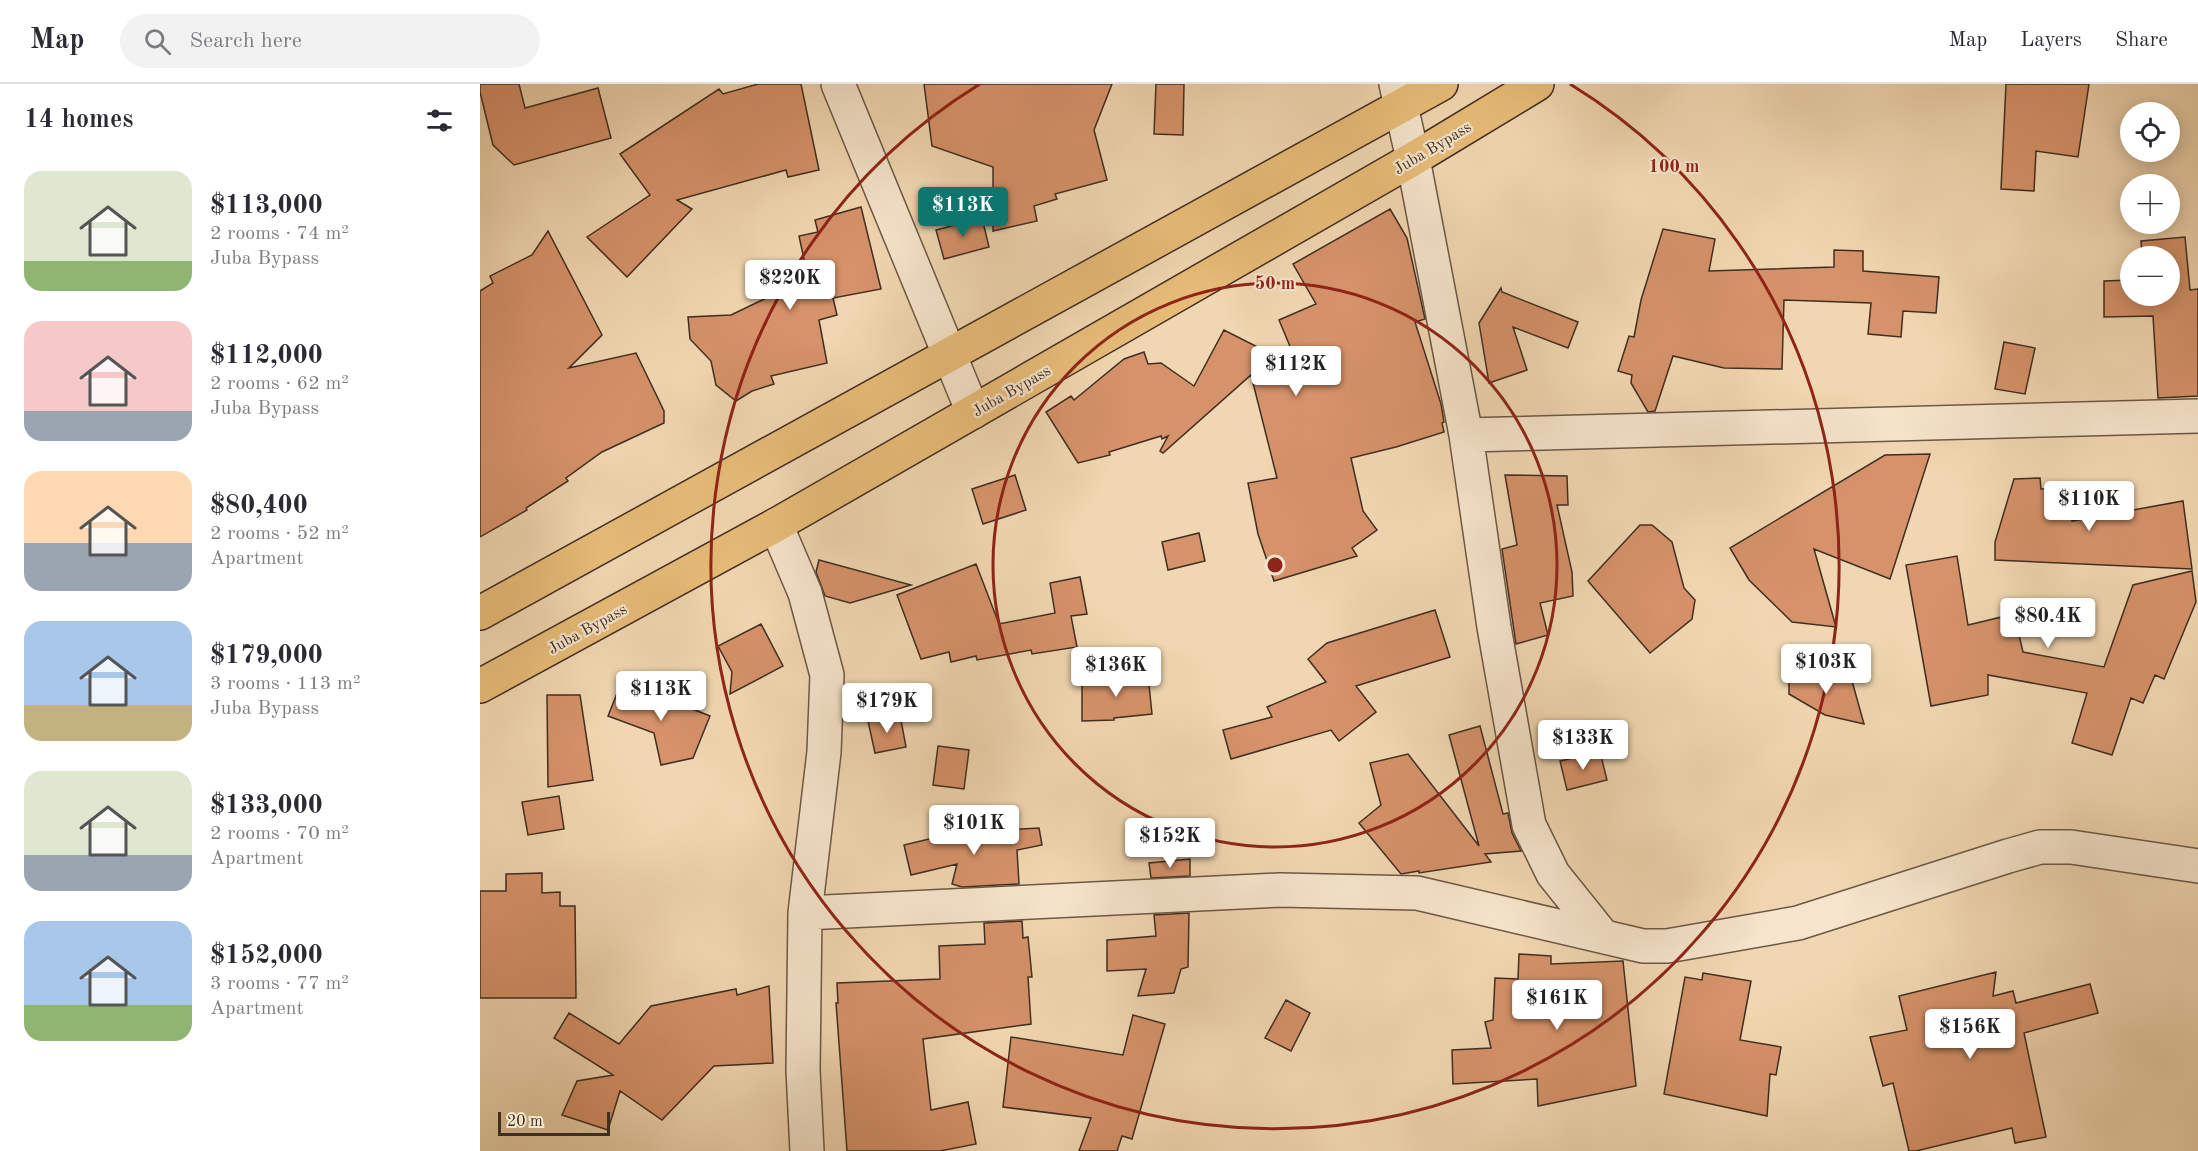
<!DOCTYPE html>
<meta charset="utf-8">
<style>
:root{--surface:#fff;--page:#f2f2f3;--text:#2b2b33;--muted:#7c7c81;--line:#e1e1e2;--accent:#0f766e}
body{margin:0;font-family:"Old Standard TT",serif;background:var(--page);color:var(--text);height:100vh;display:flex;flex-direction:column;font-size:22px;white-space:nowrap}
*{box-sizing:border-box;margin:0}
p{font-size:20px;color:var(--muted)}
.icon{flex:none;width:33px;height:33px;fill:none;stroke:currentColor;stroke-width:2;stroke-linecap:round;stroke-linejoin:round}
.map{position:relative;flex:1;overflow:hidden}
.sheet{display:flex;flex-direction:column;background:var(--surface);width:480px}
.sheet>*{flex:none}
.tools{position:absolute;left:1640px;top:18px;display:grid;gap:12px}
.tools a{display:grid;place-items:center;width:60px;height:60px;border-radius:50%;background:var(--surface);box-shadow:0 3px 15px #0003;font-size:30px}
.scale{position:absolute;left:18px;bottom:15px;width:112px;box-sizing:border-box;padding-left:6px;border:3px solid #3f2e22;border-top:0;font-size:16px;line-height:21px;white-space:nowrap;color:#3f2e22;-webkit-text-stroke:4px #f6e5cc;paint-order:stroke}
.price{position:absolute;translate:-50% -51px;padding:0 14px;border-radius:6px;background:#fff;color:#222;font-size:20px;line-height:39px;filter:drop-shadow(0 2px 3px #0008)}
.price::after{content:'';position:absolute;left:50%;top:36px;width:18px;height:14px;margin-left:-9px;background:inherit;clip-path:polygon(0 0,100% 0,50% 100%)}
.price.selected{background:var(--accent);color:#fff}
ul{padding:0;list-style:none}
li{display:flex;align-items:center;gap:18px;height:150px;padding:0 24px}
li span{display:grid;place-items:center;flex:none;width:168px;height:120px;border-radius:18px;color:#555}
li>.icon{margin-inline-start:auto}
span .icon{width:72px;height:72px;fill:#fffc;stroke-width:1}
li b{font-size:26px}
h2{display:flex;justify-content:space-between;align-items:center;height:72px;padding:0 24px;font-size:26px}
header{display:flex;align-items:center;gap:36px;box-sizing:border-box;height:84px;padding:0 30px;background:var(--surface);border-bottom:2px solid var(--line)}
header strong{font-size:28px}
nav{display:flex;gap:33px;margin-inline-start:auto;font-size:21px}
.search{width:420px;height:54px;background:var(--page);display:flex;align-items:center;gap:15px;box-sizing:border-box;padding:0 21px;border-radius:33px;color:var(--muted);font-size:22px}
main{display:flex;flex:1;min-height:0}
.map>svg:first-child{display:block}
</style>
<header>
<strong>Map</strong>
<div class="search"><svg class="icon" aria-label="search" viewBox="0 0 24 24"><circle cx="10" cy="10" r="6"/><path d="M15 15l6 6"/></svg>Search here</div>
<nav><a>Map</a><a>Layers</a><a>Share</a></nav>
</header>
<main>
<section class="sheet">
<h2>14 homes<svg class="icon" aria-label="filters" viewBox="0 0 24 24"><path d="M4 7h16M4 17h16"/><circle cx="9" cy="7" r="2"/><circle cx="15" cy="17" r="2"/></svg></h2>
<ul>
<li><span style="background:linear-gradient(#dfe7d0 75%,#8fb573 0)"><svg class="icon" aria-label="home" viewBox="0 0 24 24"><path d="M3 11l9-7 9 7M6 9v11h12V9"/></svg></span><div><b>$113,000</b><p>2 rooms · 74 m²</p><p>Juba Bypass</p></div></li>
<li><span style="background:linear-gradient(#f6c9c9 75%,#9aa5b1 0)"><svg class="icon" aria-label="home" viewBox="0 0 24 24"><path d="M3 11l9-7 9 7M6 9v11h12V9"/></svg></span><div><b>$112,000</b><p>2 rooms · 62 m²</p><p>Juba Bypass</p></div></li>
<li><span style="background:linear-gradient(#ffd9b3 60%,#9aa5b1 0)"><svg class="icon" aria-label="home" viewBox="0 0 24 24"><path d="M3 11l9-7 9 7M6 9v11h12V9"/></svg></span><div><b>$80,400</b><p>2 rooms · 52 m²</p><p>Apartment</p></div></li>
<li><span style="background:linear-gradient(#a9c7e8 70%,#c2b280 0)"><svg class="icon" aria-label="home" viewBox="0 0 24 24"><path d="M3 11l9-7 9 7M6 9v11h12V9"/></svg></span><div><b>$179,000</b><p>3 rooms · 113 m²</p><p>Juba Bypass</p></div></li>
<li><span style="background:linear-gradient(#dfe7d0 70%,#9aa5b1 0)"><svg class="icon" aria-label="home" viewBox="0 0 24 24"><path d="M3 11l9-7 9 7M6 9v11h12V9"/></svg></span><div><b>$133,000</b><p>2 rooms · 70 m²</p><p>Apartment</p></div></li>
<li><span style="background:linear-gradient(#a9c7e8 70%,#8fb573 0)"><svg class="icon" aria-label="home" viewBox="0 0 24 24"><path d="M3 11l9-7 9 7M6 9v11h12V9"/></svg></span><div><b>$152,000</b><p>3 rooms · 77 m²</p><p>Apartment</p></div></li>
</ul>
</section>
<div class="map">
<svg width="1718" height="1067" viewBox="0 0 1718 1067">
<rect width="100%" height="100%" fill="#f1d7b1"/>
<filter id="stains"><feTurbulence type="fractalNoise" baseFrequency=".00333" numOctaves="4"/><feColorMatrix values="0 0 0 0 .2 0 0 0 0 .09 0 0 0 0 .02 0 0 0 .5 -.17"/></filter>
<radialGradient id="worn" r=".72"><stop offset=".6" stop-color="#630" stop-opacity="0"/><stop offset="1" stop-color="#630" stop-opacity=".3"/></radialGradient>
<path fill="#d6926a" stroke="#3f2e22" stroke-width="1.5" d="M0 0H39L45 24 118 4 131 54 34 81 13 61 0 8Z
M278 0H321L339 86 308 93 306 86 197 116 212 125 147 193 107 153 170 111 140 70 239 5 243 10Z
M444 0H632L614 46 627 96 575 110 577 115 554 122 557 137 513 147V83L452 62Z
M676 0H704L703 51 674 50Z
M1526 0H1609L1598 73 1556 67 1554 107 1521 105Z
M381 123 401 205 353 214 357 231 339 236 347 279 291 292 294 300 272 307 256 317 236 301 231 277 210 255 208 233 251 231 328 194 319 152 338 148 335 136Z
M910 125 927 154 945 235 935 238 961 320 964 338 962 339 964 348 916 363 871 374 883 427 897 446 872 464 877 472 794 497 778 450 768 399 797 394 771 291 683 369 680 367 688 352 682 355 681 352 629 368 630 371 598 379 566 328 591 312 594 316 644 275 664 268 668 280 681 279 714 302 744 246 819 284 799 236 836 220 813 180Z
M502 134 509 163 464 175 456 146Z
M1183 145 1235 155 1229 187 1354 183V166L1383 167V187L1459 193 1456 229 1423 227 1421 253 1388 250 1391 219 1304 216 1302 285 1244 284 1193 272 1175 327 1168 328 1151 299 1152 291 1138 287 1149 252 1154 253 1161 216Z
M68 147 122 251 89 284 156 269 184 327V339L122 368 86 394 88 397 46 424 47 426 0 453V207L13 199 10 192 52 171Z
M1705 153 1710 206 1718 205V312L1678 314 1673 232 1624 233V197L1650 196V212H1689V172H1662L1661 157Z
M1021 204 1022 208 1098 238 1088 264 1033 243 1047 286 1009 299 999 239Z
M1524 258 1555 264 1545 310 1515 305Z
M1450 370 1410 495 1334 465 1356 543 1312 538 1269 496 1250 464 1405 371Z
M535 391 546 426 503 440 492 405Z
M1025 391 1087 392 1088 421H1077L1092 488 1093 512 1060 519 1068 551 1036 560 1022 465 1037 461Z
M1560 394 1561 405 1592 404V437L1703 417 1712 485 1515 476V458L1534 395Z
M1160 441H1172L1192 458 1204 504 1215 516 1212 535 1170 569 1108 497Z
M719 449 725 477 688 486 682 458Z
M1477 472 1488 541 1534 530 1543 568 1624 583 1653 501 1712 487 1716 518 1684 595 1675 591 1663 619 1651 614 1632 671 1592 659 1607 609 1508 591V611L1451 622 1426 481Z
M339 476 431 501 370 519 345 512 336 488Z
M496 480 519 540 575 529 570 499 600 493 607 530 591 532 597 563 552 570 551 566 497 576 496 572 471 578 469 568 441 575 417 511Z
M955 526 970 573 876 602 896 628 859 657 851 646 751 675 743 646 792 633 787 623 846 598 828 575 847 559Z
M281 540 303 582 250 610 252 588 238 562Z
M1317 584 1372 597 1384 640 1345 631 1309 610V598Z
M668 591 672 630 634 634V636L602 637V598Z
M142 597 230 632 213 674 181 681 174 649 128 632Z
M67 611H100L113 696 68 703Z
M420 631 426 663 395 669 388 637Z
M1000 642 1023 730 1028 729 1032 749 1041 767 1005 770 1011 778 939 789V787L921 790 879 739 901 721 890 679 928 670 999 762 969 651Z
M458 662 489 666 484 705 453 701Z
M1120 668 1127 696 1087 706 1080 677Z
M79 712 84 745 48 751 42 718Z
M559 744 562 761 537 766 539 800 482 803 472 800 477 780 431 791 424 761 474 749Z
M710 775V792L671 794 669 779Z
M62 789V809L80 808V822H95L96 914H0V807H26V790Z
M709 829 708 883 701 885 694 909 658 912 666 885 627 887V856L676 852 674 831Z
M542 837 543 854 548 853 552 893H548L551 940 443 955 451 1026 488 1018 496 1060 460 1067H367L356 919H358L357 899 460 895 459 862 505 860 504 839Z
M1039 870 1071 872V880L1143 877 1156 1002 1058 1022 1057 995 973 1000 972 966 1011 964 1005 938 1013 936 1015 894 1038 895Z
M1516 888 1513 912 1533 907 1536 919 1610 900 1618 929 1544 949 1566 1053 1535 1059 1532 1044 1436 1067H1429L1413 999 1403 1002 1390 953 1427 946 1419 912Z
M1223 889 1271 897 1260 956 1301 963 1296 991 1290 990 1287 1032 1184 1010 1205 893 1222 896Z
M289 902 293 979 234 982 182 1036 140 1007 128 1046 82 1031 97 997 133 991 74 954 89 929 139 960 171 922 256 905 257 911Z
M806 916 830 929 811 967 785 954Z
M653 931 685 940 652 1055 642 1052 637 1067H599L611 1034 523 1023 531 953 643 971Z"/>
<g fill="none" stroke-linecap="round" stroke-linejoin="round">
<defs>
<path id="minor" d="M358 0 493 328
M916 0 933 75 986 351 1014 543 1049 741 1073 790 1122 851
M986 351 1718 332
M296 441 325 509 347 591 344 668 325 829 323 986 327 1067
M325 829 800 806 937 809 1163 862H1187L1318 839 1528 772 1560 763H1591L1718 782"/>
<path id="primary" d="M0 529 961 0
M0 602 296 441 933 75 1057 0"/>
</defs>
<use href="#minor" stroke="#6c5846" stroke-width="36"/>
<use href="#primary" stroke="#3f2e22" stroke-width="36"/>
<use href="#minor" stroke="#f6e5cc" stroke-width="33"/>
<use href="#primary" stroke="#e8bc78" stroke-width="33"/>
</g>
<g fill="none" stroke="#8f2418" stroke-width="3">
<circle cx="795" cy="481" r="282"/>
<path d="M1090 0A564 564 0 1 1 500 0"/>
</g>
<g text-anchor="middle" stroke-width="4.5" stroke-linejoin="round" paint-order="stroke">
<g font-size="16" fill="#3f2e22" stroke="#f6e5cc">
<text transform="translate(952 63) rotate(-31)" y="6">Juba Bypass</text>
<text transform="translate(531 306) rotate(-30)" y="6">Juba Bypass</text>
<text transform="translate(107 544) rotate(-29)" y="6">Juba Bypass</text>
</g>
</g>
<circle cx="795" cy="481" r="9" fill="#8f2418" stroke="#f6e5cc" stroke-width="3"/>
<g font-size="18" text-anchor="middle" font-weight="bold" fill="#8f2418" stroke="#f6e5cc" stroke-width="4.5" stroke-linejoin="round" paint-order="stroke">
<text x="1194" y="88">100 m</text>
<text x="795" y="205">50 m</text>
</g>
<rect width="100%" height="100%" filter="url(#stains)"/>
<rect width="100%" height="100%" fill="url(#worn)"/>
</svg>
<div class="tools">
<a><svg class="icon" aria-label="locate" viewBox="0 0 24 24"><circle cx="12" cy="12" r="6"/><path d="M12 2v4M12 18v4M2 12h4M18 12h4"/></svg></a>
<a>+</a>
<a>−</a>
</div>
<div class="scale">20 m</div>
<b class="price selected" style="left:483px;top:154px">$113K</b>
<b class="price" style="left:310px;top:227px">$220K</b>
<b class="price" style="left:816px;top:313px">$112K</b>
<b class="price" style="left:1609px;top:448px">$110K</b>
<b class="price" style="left:1568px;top:565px">$80.4K</b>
<b class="price" style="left:1346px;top:611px">$103K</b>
<b class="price" style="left:636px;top:614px">$136K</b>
<b class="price" style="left:181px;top:638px">$113K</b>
<b class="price" style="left:407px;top:650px">$179K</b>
<b class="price" style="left:1103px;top:687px">$133K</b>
<b class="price" style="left:494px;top:772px">$101K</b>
<b class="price" style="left:690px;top:785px">$152K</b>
<b class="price" style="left:1077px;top:947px">$161K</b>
<b class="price" style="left:1490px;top:976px">$156K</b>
</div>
</main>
